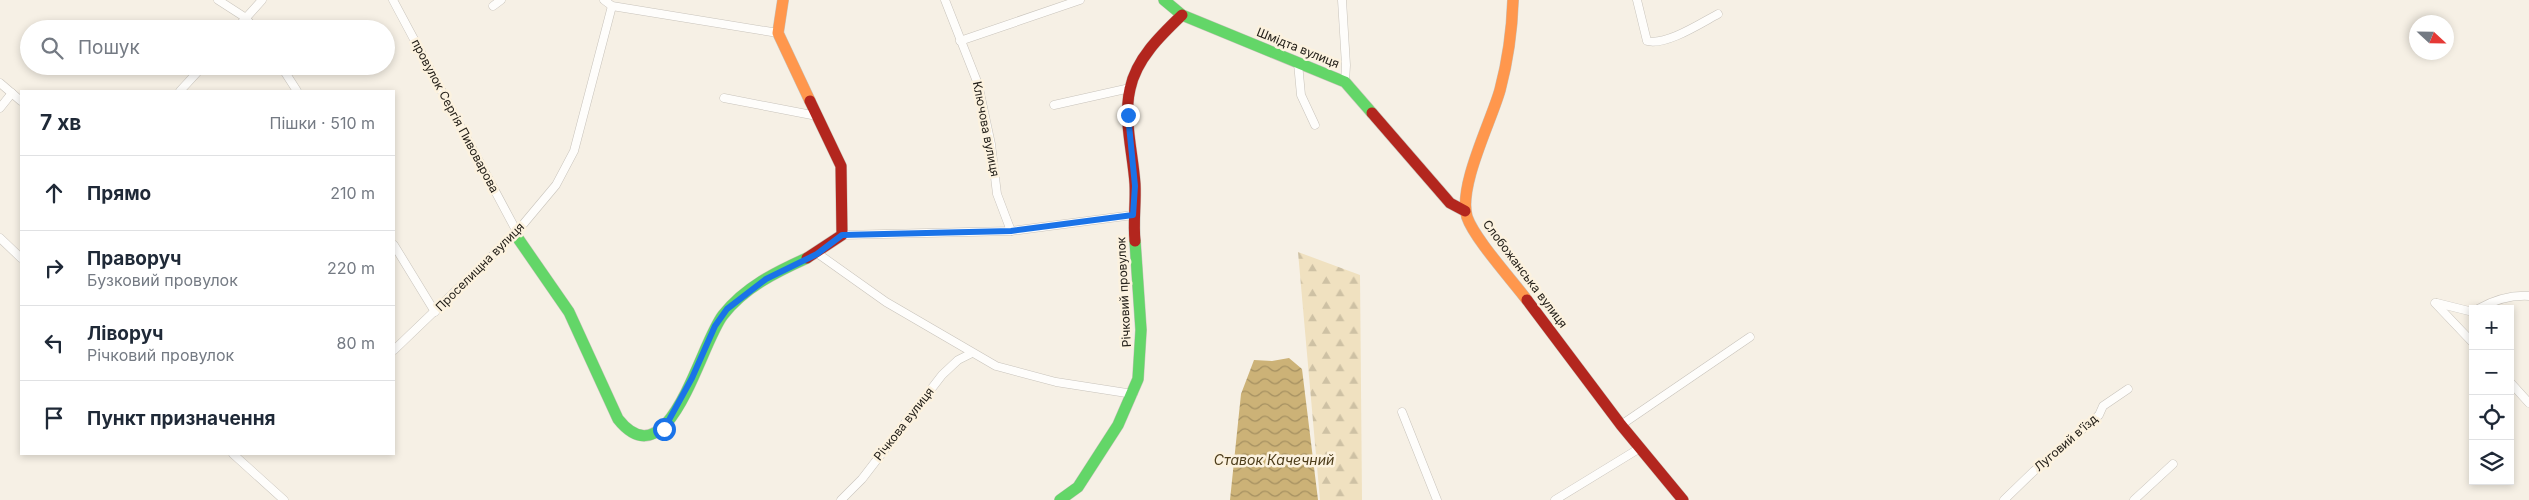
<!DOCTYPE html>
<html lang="uk">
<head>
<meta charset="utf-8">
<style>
	body { margin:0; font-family:Inter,sans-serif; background:#f2f2f3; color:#1f2937 }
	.controls { position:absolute; right:15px; bottom:15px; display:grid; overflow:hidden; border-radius:0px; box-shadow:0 2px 8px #0003 }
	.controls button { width:45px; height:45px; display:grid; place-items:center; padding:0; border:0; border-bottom:1px solid #e0e1e3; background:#fff; color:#1f2937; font:25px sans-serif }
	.compass { position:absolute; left:2409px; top:15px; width:45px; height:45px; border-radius:50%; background:#fff; box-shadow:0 2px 8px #0003; rotate:112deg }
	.stop { position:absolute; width:15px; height:15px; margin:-11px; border:4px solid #1a73e8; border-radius:50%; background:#fff }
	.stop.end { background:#1a73e8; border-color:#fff; box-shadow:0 1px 5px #0008 }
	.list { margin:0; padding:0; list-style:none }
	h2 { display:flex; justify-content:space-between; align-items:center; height:65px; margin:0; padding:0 20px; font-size:21px }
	h2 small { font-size:16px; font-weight:400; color:#747a83 }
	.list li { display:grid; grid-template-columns:32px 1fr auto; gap:15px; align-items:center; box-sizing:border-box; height:75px; padding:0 20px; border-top:1px solid #e0e1e3 }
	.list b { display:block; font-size:19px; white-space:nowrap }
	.list p { margin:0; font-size:16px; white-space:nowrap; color:#747a83 }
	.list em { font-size:16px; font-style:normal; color:#747a83 }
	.icon { flex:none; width:28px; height:28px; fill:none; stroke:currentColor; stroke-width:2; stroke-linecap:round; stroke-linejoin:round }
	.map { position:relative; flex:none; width:2529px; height:500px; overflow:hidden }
	.search { position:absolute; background:#fff; box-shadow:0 2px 8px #0003; left:20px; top:20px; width:375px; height:55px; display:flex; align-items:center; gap:12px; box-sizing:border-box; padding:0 18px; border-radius:28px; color:#747a83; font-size:19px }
	.panel { position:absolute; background:#fff; box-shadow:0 2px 8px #0003; left:20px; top:90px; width:375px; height:365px; border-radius:0px }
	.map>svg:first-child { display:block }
	.forest { fill:url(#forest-firs) }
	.water { fill:url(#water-waves) }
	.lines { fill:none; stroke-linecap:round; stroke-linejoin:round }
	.street-casing { stroke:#c8c3bb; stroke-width:9 }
	.fast-casing { stroke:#c8c3bb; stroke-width:12 }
	.slow-casing { stroke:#c8c3bb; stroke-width:12 }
	.jam-casing { stroke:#c8c3bb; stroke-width:12 }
	.street { stroke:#fefdfb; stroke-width:8 }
	.fast { stroke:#63d668; stroke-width:11 }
	.slow { stroke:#ff974d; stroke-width:11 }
	.jam { stroke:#b3261e; stroke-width:11 }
	.route { stroke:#1a73e8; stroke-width:6 }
	.labels { text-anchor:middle; stroke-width:5; stroke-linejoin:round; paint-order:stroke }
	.street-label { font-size:12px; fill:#25211a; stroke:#fcf2df }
	.water-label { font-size:14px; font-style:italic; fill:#4d3d1b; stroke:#fcf2df }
</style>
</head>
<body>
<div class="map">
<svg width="2529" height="500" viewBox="0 0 2529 500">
	<defs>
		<pattern id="forest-firs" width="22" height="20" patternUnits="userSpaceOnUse" patternTransform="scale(1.25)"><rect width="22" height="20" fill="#f0e1c0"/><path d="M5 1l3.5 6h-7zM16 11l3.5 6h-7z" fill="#cec1a4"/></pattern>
		<pattern id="water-waves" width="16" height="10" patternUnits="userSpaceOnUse" patternTransform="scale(1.25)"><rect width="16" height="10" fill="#ccb277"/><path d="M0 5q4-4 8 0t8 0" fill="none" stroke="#a59061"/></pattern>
	</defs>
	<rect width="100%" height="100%" fill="#f6f0e5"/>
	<path class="forest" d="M 1298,252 L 1360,275 L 1362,500 L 1320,500 Z"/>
	<path class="water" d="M 1289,358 L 1302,369 L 1318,500 L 1230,500 L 1241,394 L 1254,360 L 1272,361 Z"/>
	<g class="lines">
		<defs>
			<g id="street">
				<path d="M 218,0 L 246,18 L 254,29"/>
				<path d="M 393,0 L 517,232"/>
				<path d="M 604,0 L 612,6 L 778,33"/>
				<path d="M 945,0 L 978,84 L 991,144 L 997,194 L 1011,231"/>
				<path d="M 1342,0 L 1346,65 L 1345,82"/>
				<path d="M 1637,0 L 1647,41 C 1666,46 1701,23 1718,14"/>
				<path d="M 493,6 L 501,0"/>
				<path d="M 236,29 L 262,0"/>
				<path d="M 960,41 L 1080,0"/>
				<path d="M 1298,63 L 1301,95 L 1315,125"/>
				<path d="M 281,66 L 297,91"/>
				<path d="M 0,83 L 21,101"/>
				<path d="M 180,91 L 203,66"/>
				<path d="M 724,98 L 817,116"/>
				<path d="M 1054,105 L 1130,88"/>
				<path d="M 0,108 L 12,93"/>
				<path d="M 842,235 L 1011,231 L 1133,215"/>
				<path d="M 0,238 L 21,258"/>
				<path d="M 394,245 L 435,312"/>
				<path d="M 817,253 L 886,302 L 996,366 L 1056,382 L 1133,394"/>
				<path d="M 2435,303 L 2473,343"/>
				<path d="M 2437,303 L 2473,312"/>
				<path d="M 2478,309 C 2494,300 2511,295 2529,296"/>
				<path d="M 394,350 L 515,234 L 556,185 L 574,151 L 612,6"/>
				<path d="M 2510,382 L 2529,403"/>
				<path d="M 1402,412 L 1437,500"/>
				<path d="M 1621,425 L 1750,337"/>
				<path d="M 233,454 L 284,500"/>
				<path d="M 841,500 L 862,479 L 942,375 L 958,360 L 972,353"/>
				<path d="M 1555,500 L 1640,448"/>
				<path d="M 2004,500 L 2034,471 L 2099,415 L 2103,406 L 2128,389"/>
				<path d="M 2134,500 L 2173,464"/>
			</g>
			<g id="fast">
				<path d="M 1164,0 L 1182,15 L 1345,82 L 1372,113"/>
				<path d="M 515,234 L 569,312 L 618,419 C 669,483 700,344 723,315 C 745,287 776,272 807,258"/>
				<path d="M 1060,500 L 1078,487 L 1118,425 L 1138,379 L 1141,330 L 1135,241"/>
			</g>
			<g id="slow">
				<path d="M 783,0 L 778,33 L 810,101"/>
				<path d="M 1513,0 C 1512,31 1508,60 1500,90 C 1491,122 1458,186 1467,217 C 1474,238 1512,280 1527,300"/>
			</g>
			<g id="jam">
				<path d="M 1372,113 L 1450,203 L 1465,211"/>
				<path d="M 1135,241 C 1133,222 1136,203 1135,184 C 1133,153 1123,119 1130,89 C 1136,59 1161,35 1182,15"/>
				<path d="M 807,258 L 842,235 L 841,166 L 810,101"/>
				<path d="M 1527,300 L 1621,425 L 1683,500"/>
			</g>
		</defs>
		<use href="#street" class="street-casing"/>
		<use href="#fast" class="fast-casing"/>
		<use href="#slow" class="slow-casing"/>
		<use href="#jam" class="jam-casing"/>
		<use href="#street" class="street"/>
		<use href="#fast" class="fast"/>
		<use href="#slow" class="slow"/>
		<use href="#jam" class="jam"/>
	</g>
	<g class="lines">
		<path class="route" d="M 664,429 L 692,378 L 715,326 L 727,309 L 766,279 L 817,254 L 842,235 L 1011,231 L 1133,215 L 1135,186 L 1128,115"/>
	</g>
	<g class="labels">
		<g class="street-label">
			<text transform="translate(1298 48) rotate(22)" y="4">Шмідта вулиця</text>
			<text transform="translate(455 116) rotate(62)" y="4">провулок Сергія Пивоварова</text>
			<text transform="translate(986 129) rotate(79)" y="4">Ключова вулиця</text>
			<text transform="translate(480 267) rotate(-45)" y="4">Проселищна вулиця</text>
			<text transform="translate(1525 274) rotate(53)" y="4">Слобожанська вулиця</text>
			<text transform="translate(1124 292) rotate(-93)" y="4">Річковий провулок</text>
			<text transform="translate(904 424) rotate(-52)" y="4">Річкова вулиця</text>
			<text transform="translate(2066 443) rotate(-41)" y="4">Луговий в'їзд</text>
		</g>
		<g class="water-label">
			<text x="1274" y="465">Ставок Качечний</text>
		</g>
	</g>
</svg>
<div class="controls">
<button>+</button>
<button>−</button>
<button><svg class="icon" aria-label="locate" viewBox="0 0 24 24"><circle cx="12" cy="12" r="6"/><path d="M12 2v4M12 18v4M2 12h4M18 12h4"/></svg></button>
<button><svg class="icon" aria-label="layers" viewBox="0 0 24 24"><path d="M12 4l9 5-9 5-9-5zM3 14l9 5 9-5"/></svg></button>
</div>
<svg class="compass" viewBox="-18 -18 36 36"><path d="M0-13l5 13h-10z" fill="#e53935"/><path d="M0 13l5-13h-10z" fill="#747a83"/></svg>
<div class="stop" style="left:664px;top:429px"></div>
<div class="stop end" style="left:1128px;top:115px"></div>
<div class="search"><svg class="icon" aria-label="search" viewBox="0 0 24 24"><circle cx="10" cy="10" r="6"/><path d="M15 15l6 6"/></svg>Пошук</div>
<section class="panel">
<h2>7 хв<small>Пішки · 510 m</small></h2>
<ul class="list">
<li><svg class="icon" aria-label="ahead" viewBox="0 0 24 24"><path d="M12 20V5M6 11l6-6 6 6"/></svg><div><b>Прямо</b></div><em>210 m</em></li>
<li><svg class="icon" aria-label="right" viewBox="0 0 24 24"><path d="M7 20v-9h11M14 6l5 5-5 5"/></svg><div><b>Праворуч</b><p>Бузковий провулок</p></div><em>220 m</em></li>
<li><svg class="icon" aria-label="left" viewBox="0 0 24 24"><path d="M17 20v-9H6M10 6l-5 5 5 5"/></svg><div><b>Ліворуч</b><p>Річковий провулок</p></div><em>80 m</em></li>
<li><svg class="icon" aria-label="arrive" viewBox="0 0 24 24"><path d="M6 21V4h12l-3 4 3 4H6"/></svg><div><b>Пункт призначення</b></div></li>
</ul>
</section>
</div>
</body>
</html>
